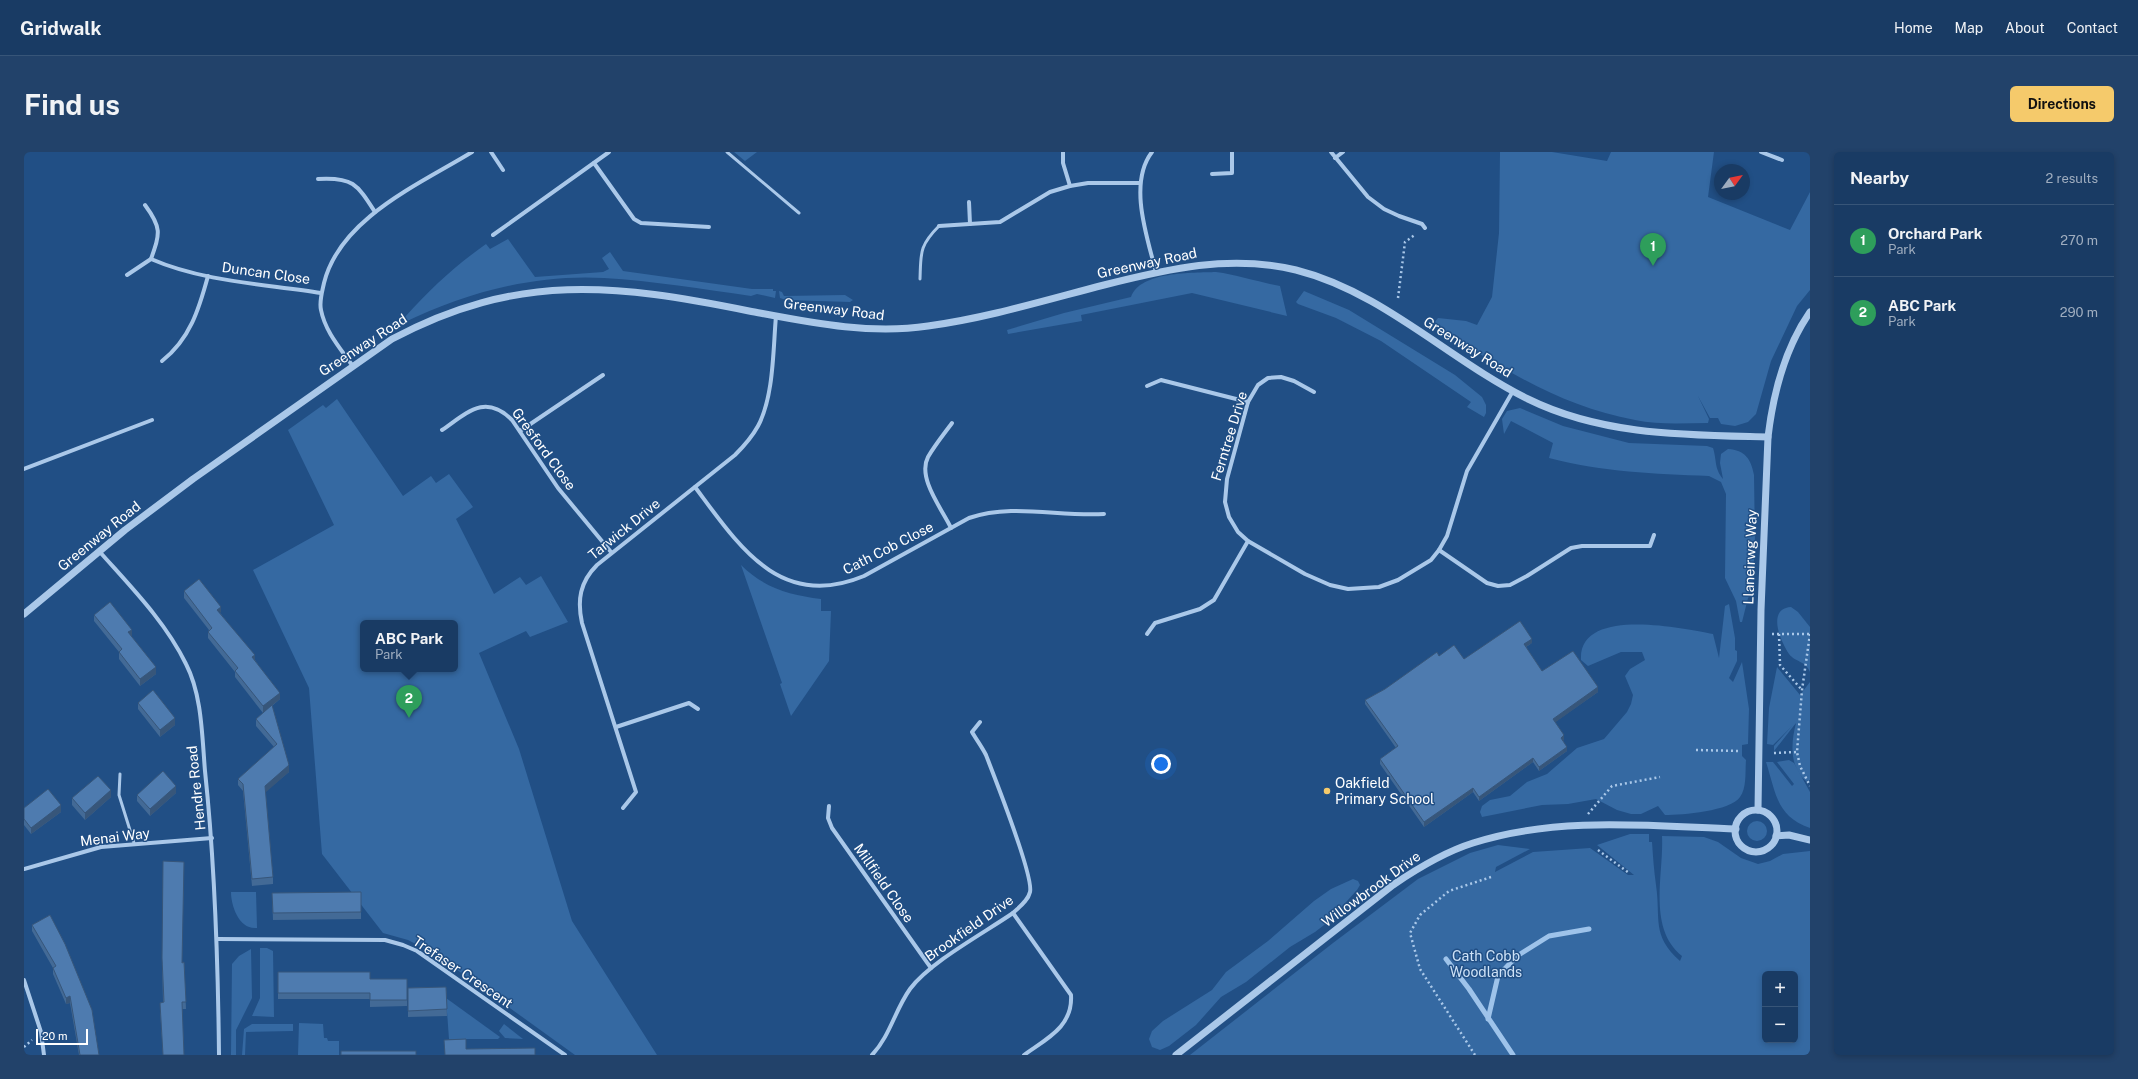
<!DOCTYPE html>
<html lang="en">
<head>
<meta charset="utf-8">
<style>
	body { margin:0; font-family:"Public Sans",sans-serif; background:#22426a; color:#f1f3f6 }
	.controls { position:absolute; right:12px; bottom:12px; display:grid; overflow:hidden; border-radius:6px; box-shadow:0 2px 6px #0003 }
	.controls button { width:36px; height:36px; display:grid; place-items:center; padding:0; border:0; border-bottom:1px solid #375578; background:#193b64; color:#f1f3f6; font:20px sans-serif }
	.compass { position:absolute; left:1690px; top:12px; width:36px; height:36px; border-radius:50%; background:#193b64; box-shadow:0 2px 6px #0003; rotate:57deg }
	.scale { position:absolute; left:12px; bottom:10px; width:52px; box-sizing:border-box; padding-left:4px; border:2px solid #fff; border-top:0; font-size:11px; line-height:14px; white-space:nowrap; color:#fff; -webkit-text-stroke:3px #214f85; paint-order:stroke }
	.you { position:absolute; left:1137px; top:612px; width:14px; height:14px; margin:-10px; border:3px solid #fff; border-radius:50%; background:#1a73e8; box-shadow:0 0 0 6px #1a73e833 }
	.badge { display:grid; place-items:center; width:26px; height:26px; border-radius:50%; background:#f5ca6b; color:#fff; font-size:13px; font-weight:700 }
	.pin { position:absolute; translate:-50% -33px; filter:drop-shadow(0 1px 2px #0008) }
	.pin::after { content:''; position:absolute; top:21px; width:14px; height:12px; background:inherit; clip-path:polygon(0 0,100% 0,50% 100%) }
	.popup { position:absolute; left:336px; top:468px; width:98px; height:52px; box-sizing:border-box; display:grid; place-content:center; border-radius:6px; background:#193b64; filter:drop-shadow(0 1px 3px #0005); font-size:13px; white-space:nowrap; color:#9fadbf }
	.popup b { font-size:15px; color:#f1f3f6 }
	.popup::after { content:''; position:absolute; left:50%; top:100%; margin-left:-8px; border:8px solid transparent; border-top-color:#193b64 }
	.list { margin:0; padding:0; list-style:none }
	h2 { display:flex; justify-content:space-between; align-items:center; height:52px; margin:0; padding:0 16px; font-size:17px }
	h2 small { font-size:13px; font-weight:400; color:#9fadbf }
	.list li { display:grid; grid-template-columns:26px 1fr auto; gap:12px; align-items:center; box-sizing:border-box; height:72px; padding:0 16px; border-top:1px solid #375578 }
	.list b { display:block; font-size:15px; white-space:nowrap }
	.list p { margin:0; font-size:13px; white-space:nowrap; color:#9fadbf }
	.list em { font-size:13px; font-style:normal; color:#9fadbf }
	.map { position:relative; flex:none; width:1786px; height:903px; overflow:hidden; border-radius:6px }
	header { display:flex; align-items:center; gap:24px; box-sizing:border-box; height:56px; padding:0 20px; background:#193b64; border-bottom:1px solid #375578 }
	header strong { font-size:19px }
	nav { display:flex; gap:22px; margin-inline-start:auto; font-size:14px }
	.intro { display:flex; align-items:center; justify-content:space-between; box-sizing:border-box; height:96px; padding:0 24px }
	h1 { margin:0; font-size:28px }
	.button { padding:10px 18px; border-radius:6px; background:#f5ca6b; color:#111; font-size:14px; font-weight:700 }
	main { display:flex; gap:24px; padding:0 24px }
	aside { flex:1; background:#193b64; border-radius:6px; box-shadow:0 2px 6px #0003 }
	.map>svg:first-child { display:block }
	.green { fill:#3569a2; fill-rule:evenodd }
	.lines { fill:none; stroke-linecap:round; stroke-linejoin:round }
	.stream { stroke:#9ec3ea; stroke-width:5 }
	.path { stroke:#aac8e9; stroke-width:2.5; stroke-dasharray:2 3; stroke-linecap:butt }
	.service { stroke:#aac8e9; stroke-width:3 }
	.minor { stroke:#aac8e9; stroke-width:4 }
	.tertiary { stroke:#aac8e9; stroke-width:7 }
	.wall { fill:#436a96 }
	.shaded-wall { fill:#37567a }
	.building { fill:#4e7baf; stroke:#37567a }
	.poi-dot { fill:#f5ca6b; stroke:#214f85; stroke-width:1.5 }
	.labels { text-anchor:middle; stroke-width:3; stroke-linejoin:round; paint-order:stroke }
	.street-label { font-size:14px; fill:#fff; stroke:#214f85 }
	.poi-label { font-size:14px; fill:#fff; stroke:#214f85; text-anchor:start }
	.park-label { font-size:14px; fill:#cee2f7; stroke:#214f85 }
</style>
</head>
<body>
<header>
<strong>Gridwalk</strong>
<nav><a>Home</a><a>Map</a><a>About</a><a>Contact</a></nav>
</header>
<div class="intro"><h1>Find us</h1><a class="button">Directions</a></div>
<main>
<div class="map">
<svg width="1786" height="903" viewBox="0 0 1786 903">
	<rect width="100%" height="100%" fill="#214f85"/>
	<g class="green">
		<path d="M 710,0 L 733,0 L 721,9 Z"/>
		<path d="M 1476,0 L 1528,0 L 1583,9 L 1587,0 L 1690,0 L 1684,45 L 1766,78 L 1786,40 L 1786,138 L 1773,154 L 1747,209 L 1732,262 L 1724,270 L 1711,274 L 1697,272 L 1694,266 L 1686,266 L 1674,244 L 1685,267 L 1684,271 C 1660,271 1635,273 1611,268 C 1534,254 1474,214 1409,172 L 1414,166 L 1442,169 L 1453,173 L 1468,145 L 1475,81 Z"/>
		<path d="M 484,87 L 511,125 L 579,120 L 585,117 L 578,106 L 586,100 L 599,119 L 728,137 L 749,137 L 749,139 L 752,139 L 751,146 L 733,142 L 727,144 C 679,137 629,129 580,126 C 510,122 441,141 379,171 L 381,165 C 407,136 431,114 462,92 L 466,97 Z"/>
		<path d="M 1192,120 C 1214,123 1234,130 1256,134 L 1263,164 L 1168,141 L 1057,163 L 1058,169 L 984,182 L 983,178 L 1040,161 L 1107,145 C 1116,119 1169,121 1192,120 Z"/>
		<path d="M 755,139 L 758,140 L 760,144 L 821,143 L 829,148 L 826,150 L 762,148 L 756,146 Z"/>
		<path d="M 1280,139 L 1325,158 L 1431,223 L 1458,245 L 1462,253 L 1462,261 L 1460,265 L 1443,255 L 1447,250 L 1357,189 L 1312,166 L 1274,152 L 1272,150 Z"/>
		<path d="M 313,247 L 379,344 L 407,324 L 412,331 L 425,322 L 449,355 L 432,367 L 470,442 L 496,425 L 502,433 L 517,424 L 544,470 L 506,485 L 502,479 L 455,501 L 495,597 L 548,769 L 633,903 L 551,903 L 411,802 L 384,788 L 359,781 L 298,702 L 285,536 L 229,418 L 310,373 L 264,278 L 299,253 L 302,256 ZM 339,471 L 431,471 L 431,517 L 339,517 Z"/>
		<path d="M 1496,256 L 1539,274 L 1605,291 L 1683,294 L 1689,296 C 1693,309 1690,316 1699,327 L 1696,311 L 1697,302 L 1704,297 C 1721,298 1727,307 1730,323 L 1731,392 L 1728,441 L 1724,446 L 1718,470 L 1716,470 L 1712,449 L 1701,426 L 1702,342 L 1697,330 L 1685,324 C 1630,322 1579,320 1525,306 L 1529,291 L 1487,269 L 1480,282 L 1478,267 L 1483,259 Z"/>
		<path d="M 717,413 C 740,436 766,443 797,447 L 797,459 L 807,459 L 805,509 L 767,564 L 756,532 L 758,531 Z"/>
		<path d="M 1705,452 L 1711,486 L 1711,498 L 1713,499 L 1713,509 L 1705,526 L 1709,530 L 1718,510 L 1725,557 L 1724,592 L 1718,593 L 1718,604 L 1722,608 C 1721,619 1723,636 1716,645 C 1707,659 1658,663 1641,663 L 1634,654 L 1617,662 L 1607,662 L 1593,658 L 1572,647 L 1544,652 L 1518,653 L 1458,665 L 1456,660 L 1458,654 L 1466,648 L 1486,644 L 1503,630 L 1523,622 L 1553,596 L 1580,587 L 1603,560 L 1607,552 L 1609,543 L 1601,524 L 1606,517 L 1621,508 L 1618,500 L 1597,500 L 1564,514 L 1557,508 C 1554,454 1658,476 1689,482 L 1695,506 L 1701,454 Z"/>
		<path d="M 1767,455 L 1774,460 L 1786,475 L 1786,520 C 1782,509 1771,510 1765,502 C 1757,490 1742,457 1767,455 Z"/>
		<path d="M 1753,515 L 1776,543 L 1786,530 L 1786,628 L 1782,629 C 1765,615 1767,590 1772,571 L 1750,599 L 1750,594 L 1768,574 L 1749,593 L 1743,592 L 1745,556 Z"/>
		<path d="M 1765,608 L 1770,611 L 1786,640 L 1786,676 C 1752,664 1752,641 1742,610 L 1749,610 L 1768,634 L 1770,632 L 1753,610 Z"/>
		<circle cx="1733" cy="679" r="10"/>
		<path d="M 1606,682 L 1625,682 L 1625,690 L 1628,690 C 1629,705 1630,719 1632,733 C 1637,767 1627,783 1656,809 L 1658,804 C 1623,776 1640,723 1638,684 L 1680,685 L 1694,690 L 1717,706 L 1734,712 L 1746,709 L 1759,702 L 1786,699 L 1786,903 L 1166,903 L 1309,791 L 1394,727 L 1446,701 L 1474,693 L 1506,697 L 1472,715 L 1471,720 L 1509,700 L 1566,696 L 1604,723 L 1610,723 L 1573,693 ZM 1741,822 L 1771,822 L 1771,888 L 1741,888 Z"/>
		<path d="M 1329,727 L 1334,729 L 1336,733 L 1333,738 L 1304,770 L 1291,780 L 1266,795 L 1222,830 L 1197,845 L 1172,873 L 1145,894 L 1136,898 L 1128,895 L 1125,887 L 1128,879 L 1139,869 L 1188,838 L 1202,820 L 1244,789 L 1290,749 L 1307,737 Z"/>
		<path d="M 207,740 L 232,740 L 233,776 C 215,778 207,754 207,740 Z"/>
		<path d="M 236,796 L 243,796 L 249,799 L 250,865 L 228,864 L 236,846 Z"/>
		<path d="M 227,797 L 228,846 L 212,878 L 212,903 L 207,903 L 208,812 L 215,804 Z"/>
		<path d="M 422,846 L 476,885 L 474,887 L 425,887 Z"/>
		<path d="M 275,871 L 299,872 L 300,886 L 303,886 L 304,889 L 315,889 L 315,903 L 274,903 Z"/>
		<path d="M 228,872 L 269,872 L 269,879 L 222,880 L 221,903 L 218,903 L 220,877 Z"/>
		<path d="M 480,872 L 499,887 L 481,886 L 475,879 Z"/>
	</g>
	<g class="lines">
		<g class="stream">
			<path d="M 1422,807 L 1445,837 L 1489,903"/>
			<path d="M 1464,867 L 1474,824 L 1493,804 L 1525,784 L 1565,777"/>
		</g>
		<g class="path">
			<path d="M 1374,146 L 1381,90 L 1392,82"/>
			<path d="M 1748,482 L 1785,482"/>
			<path d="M 1755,482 L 1756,513 L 1778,538"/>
			<path d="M 1786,482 L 1778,538 L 1773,600 L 1776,614 L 1786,634"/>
			<path d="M 1672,598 L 1716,599"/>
			<path d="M 1750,601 L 1773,600"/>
			<path d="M 1564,662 L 1588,634 L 1636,625"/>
			<path d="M 1574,698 L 1605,721"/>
			<path d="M 0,895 L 8,888"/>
			<path d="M 1451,903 L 1396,817 L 1386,781 L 1396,763 L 1425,739 L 1467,725"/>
		</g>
		<g class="service">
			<path d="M 703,0 L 775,61"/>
			<path d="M 896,127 C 897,101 895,94 915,74"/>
			<path d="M 96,622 L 95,643 L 110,691"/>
		</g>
		<g class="minor">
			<path d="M 467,0 L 479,18"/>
			<path d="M 1039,0 L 1039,11 L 1046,34"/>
			<path d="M 1128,0 C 1104,31 1123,85 1132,120"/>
			<path d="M 1307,0 L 1344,45 L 1360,57 L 1375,64 L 1398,72 L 1401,76"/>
			<path d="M 1737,0 L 1758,8"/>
			<path d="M 1311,6 L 1319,0"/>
			<path d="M 570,11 L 610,67 L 617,71 L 685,75"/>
			<path d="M 1188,22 L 1208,21 L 1208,0"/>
			<path d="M 294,27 C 329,25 333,32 351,60"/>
			<path d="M 945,50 L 946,72"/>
			<path d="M 121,53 C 138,76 136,81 127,107"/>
			<path d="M 915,74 L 976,70 L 1026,40 L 1046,34 L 1064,31 L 1116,31"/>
			<path d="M 469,83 L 585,0"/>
			<path d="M 103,123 L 127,107 C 180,130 241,132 297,141"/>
			<path d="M 138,209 C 166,187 175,157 184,124"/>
			<path d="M 328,213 C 316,196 301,179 297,158 C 295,150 298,140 300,131 C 316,66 396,32 448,0"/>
			<path d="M 1123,234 L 1137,228 L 1224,250"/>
			<path d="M 1290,240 L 1270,229 L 1257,225 L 1244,226 L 1234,233 L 1224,250 L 1203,327 L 1201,350 L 1205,365 L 1214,380 L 1224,389 L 1281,422 L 1306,433 L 1324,437 L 1355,435 L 1374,428 L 1407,408 L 1415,398 L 1423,384 L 1443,319 L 1489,239"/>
			<path d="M 418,278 C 443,261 461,241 488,268 L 534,336 L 587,400"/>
			<path d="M 496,279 L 579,223"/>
			<path d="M 0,317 L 128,268"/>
			<path d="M 671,335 C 715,394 756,459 840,424 L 945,366 C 989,351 1035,365 1080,362"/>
			<path d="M 927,376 C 918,357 893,326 904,305 C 911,293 920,282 928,271"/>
			<path d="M 1415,398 L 1463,431 L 1474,434 L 1486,433 L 1503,424 L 1547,396 L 1558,394 L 1626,394 L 1630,383"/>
			<path d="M 75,399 C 106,434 141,469 162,512 C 178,543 178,584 181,619 C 191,713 194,808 195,903"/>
			<path d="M 1123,482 L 1131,471 L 1176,457 L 1190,448 L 1224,389"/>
			<path d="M 592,575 L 665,551 L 674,557"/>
			<path d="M 805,654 L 804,666 L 808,676 L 907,816"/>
			<path d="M 599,656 L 612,640 L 558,471 C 553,448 556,430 573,413 L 711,303 C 720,294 728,285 734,274 C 750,244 749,197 752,164"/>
			<path d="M 0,717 L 77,695 L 188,686"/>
			<path d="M 989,761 L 1047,843 C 1049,875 1022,887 1000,903"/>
			<path d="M 194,787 L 361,788 L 379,793 L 393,799 L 541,903"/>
			<path d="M 0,828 L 17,880 L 20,903"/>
			<path d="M 848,903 C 866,884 871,858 886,837 C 906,810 960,781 989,761 C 995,755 1004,749 1006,740 C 1010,724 970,624 962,603 C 958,595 952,587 948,580 L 956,570"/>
		</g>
		<g class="tertiary">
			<path d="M 0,462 L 101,378 L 169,327 L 368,187 C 494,120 591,132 725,159 C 784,170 844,183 904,174 C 963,166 1022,148 1080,133 C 1143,117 1206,102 1272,118 C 1359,140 1425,208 1504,247 C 1579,284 1663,283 1744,285"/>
			<path d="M 1734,658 L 1737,458 L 1744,285 C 1749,243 1761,196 1786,160"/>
			<circle cx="1732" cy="679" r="21"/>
			<path d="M 1752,684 L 1765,683 L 1786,688"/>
			<path d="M 1152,903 L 1369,733 C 1394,716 1420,700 1449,691 C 1533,664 1626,674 1712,677"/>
		</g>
	</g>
	<g class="wall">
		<path d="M 160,439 L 197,462 L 231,508 L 256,547 L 248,554 L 265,620 L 241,640 L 249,725 L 249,732 L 228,734 L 219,639 L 214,633 L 214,627 L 250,595 L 232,574 L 232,567 L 239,561 L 211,525 L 211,520 L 184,486 L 184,480 L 185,478 L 160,446 Z"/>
		<path d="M 70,463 L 108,485 L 132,522 L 116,534 L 95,507 L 95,500 L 70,469 Z"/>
		<path d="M 1508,491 L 1502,495 L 1518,519 L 1574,540 L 1531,570 L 1540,588 L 1539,588 L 1543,599 L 1515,619 L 1509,610 L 1455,649 L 1449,640 L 1400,675 L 1356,612 L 1356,607 L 1372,596 L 1341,552 L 1341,548 L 1361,537 L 1415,504 L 1440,507 Z"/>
		<path d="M 114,551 L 151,573 L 136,585 L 114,557 Z"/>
		<path d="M 152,641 L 126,664 L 113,649 L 113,643 Z"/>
		<path d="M 87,645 L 61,668 L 48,653 L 48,646 Z"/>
		<path d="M 0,656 L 37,660 L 7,682 L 0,673 Z"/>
		<path d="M 337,740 L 337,767 L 249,768 L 248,741 Z"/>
		<path d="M 26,763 L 75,903 L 55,903 L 46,851 L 42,852 L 29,822 L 29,816 L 8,779 L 8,773 Z"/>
		<path d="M 160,810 L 162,857 L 158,857 L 160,903 L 139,903 L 136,857 L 136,851 L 139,850 L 138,812 Z"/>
		<path d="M 254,820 L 346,827 L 383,827 L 383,854 L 346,855 L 346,847 L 254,847 Z"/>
		<path d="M 422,835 L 423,864 L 384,865 L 384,836 Z"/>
	</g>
	<g class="shaded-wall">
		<path d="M 197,455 L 197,461 L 193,458 Z"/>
		<path d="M 108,478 L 108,485 L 104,480 Z"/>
		<path d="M 1508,487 L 1508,491 L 1500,496 L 1500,492 Z"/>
		<path d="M 231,503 L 231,509 L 228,505 Z"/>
		<path d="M 132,515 L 132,522 L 116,534 L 116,527 Z"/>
		<path d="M 1574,535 L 1574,540 L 1529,572 L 1529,567 Z"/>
		<path d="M 256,541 L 256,547 L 239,561 L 239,554 Z"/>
		<path d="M 151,566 L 151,573 L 136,585 L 136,578 Z"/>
		<path d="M 1540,583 L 1540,588 L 1537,590 L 1537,586 Z"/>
		<path d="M 1543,595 L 1543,599 L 1515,619 L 1515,615 Z"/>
		<path d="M 1509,606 L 1509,610 L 1455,649 L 1455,645 Z"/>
		<path d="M 265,613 L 265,620 L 241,641 L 241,634 Z"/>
		<path d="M 152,634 L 152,641 L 126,664 L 126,657 Z"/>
		<path d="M 1449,636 L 1449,640 L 1400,675 L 1400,670 Z"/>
		<path d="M 87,638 L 87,645 L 61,668 L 61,661 Z"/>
		<path d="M 37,653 L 37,660 L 7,682 L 7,676 Z"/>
		<path d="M 46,844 L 46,851 L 42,852 L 42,846 Z"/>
	</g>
	<g class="building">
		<path d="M 175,427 L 197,455 L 193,458 L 231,503 L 228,505 L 256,541 L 239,554 L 211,519 L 214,516 L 184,480 L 188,476 L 160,439 Z"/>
		<path d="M 86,450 L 108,478 L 104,480 L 132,515 L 116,527 L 95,500 L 98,497 L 70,463 Z"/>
		<path d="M 1496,469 L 1508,487 L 1500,492 L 1518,519 L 1549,499 L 1574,535 L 1529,567 L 1540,583 L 1537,586 L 1543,595 L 1515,615 L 1509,606 L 1455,645 L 1449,636 L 1400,670 L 1356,607 L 1374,594 L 1341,548 L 1361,537 L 1413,500 L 1415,504 L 1430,493 L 1440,507 Z"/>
		<path d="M 129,538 L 151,566 L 136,578 L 114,551 Z"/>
		<path d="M 248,553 L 265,613 L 241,634 L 249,725 L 228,727 L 219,632 L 214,627 L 253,592 L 232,567 Z"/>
		<path d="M 139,619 L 152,634 L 126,657 L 113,643 Z"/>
		<path d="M 74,624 L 87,638 L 61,661 L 48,646 Z"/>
		<path d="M 24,637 L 37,653 L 7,676 L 0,667 L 0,656 Z"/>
		<path d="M 139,709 L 160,710 L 158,811 L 160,810 L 162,850 L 158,850 L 160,903 L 139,903 L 136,851 L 140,850 L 138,806 Z"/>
		<path d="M 337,740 L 337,760 L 249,761 L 248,741 Z"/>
		<path d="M 26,763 L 41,792 L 68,858 L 75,903 L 56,903 L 46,844 L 42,846 L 29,816 L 32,814 L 8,773 Z"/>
		<path d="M 254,820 L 346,820 L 346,827 L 383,827 L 383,848 L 346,848 L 346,841 L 254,841 Z"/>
		<path d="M 422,835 L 423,857 L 384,859 L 384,836 Z"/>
		<path d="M 442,887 L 442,897 L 511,896 L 511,903 L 421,903 L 420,888 Z"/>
		<rect x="317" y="899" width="75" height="4"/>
	</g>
	<circle class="poi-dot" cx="1303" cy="639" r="4"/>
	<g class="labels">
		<g class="street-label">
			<text transform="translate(1123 111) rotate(-12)" y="5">Greenway Road</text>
			<text transform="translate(242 121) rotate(8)" y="5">Duncan Close</text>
			<text transform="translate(810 157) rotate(7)" y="5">Greenway Road</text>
			<text transform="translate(339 193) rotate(-33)" y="5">Greenway Road</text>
			<text transform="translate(1444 195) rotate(32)" y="5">Greenway Road</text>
			<text transform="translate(1205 284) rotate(-73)" y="5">Ferntree Drive</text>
			<text transform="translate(520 297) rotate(54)" y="5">Gresford Close</text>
			<text transform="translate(600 377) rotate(-39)" y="5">Tarwick Drive</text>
			<text transform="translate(75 384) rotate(-39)" y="5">Greenway Road</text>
			<text transform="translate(864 396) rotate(-27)" y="5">Cath Cob Close</text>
			<text transform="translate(1726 405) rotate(-88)" y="5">Llaneirwg Way</text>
			<text transform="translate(172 636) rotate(-96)" y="5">Hendre Road</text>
			<text transform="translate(91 685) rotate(-7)" y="5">Menai Way</text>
			<text transform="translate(860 731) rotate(55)" y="5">Millfield Close</text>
			<text transform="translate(1347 737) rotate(-36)" y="5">Willowbrook Drive</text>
			<text transform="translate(945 776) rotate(-35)" y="5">Brookfield Drive</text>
			<text transform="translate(439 820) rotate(34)" y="5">Trefaser Crescent</text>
		</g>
		<g class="poi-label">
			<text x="1311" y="636">Oakfield<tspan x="1311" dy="16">Primary School</tspan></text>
		</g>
		<g class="park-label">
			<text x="1462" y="809">Cath Cobb<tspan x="1462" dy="16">Woodlands</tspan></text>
		</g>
	</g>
</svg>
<div class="controls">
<button>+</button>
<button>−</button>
</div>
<svg class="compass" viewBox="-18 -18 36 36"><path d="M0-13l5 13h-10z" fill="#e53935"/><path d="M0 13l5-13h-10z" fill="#9fadbf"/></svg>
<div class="scale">20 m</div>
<div class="you"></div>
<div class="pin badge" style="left:1629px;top:114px;background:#2e9e5b">1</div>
<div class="pin badge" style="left:385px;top:566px;background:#2e9e5b">2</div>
<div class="popup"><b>ABC Park</b>Park</div>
</div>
<aside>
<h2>Nearby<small>2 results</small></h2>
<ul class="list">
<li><span class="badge" style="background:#2e9e5b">1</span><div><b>Orchard Park</b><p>Park</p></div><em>270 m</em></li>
<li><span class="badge" style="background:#2e9e5b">2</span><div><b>ABC Park</b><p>Park</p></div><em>290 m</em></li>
</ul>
</aside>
</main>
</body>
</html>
